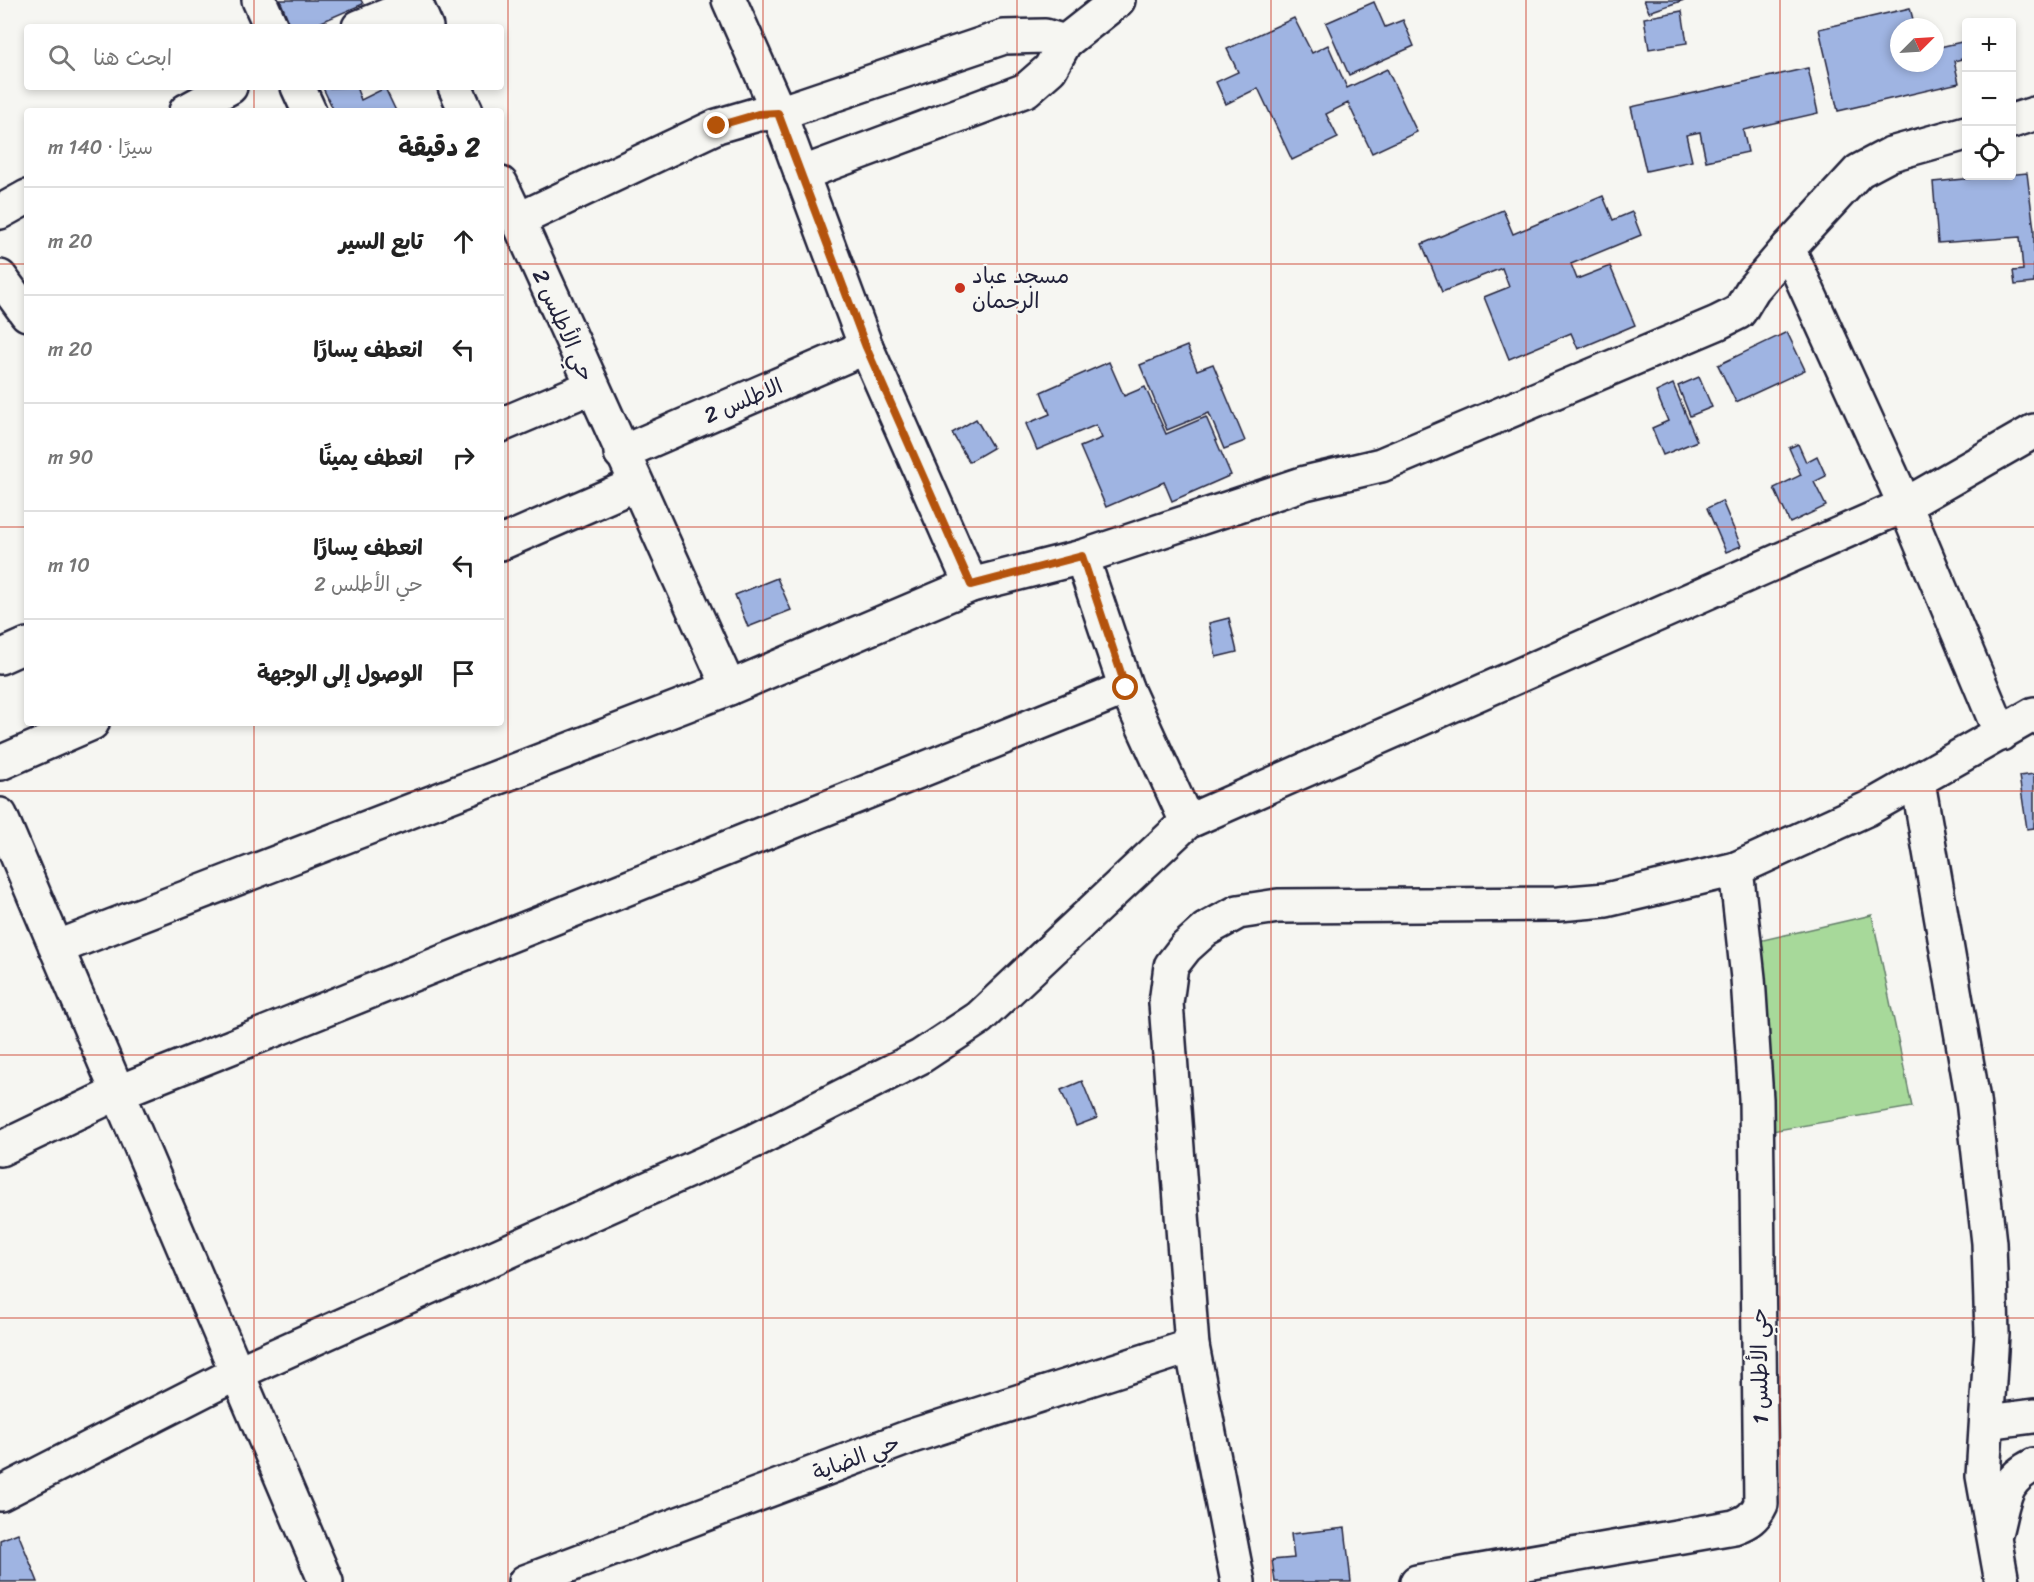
<!DOCTYPE html>
<html lang="ar">
<head>
<meta charset="utf-8">
<style>
	body { margin:0; font-family:Sriracha,"Playpen Sans Arabic",sans-serif; background:#f2f2f2; color:#222; direction:rtl }
	.controls { position:absolute; right:18px; top:18px; display:grid; overflow:hidden; border-radius:6px; box-shadow:0 3px 9px #0003 }
	.controls button { width:54px; height:54px; display:grid; place-items:center; padding:0; border:0; border-bottom:2px solid #e0e0e0; background:#fff; color:#222; font:30px sans-serif }
	.compass { position:absolute; left:1890px; top:18px; width:54px; height:54px; border-radius:50%; background:#fff; box-shadow:0 3px 9px #0003; rotate:66deg }
	.stop { position:absolute; width:18px; height:18px; margin:-14px; border:4px solid #b45309; border-radius:50%; background:#fff }
	.stop.end { background:#b45309; border-color:#fff; box-shadow:0 2px 6px #0008 }
	.list { margin:0; padding:0; list-style:none }
	h2 { display:flex; justify-content:space-between; align-items:center; height:78px; margin:0; padding:0 24px; font-size:26px }
	h2 small { font-size:20px; font-weight:400; color:#767676 }
	.list li { display:grid; grid-template-columns:39px 1fr auto; gap:18px; align-items:center; box-sizing:border-box; height:108px; padding:0 24px; border-top:2px solid #e0e0e0 }
	.list b { display:block; font-size:22px; white-space:nowrap }
	.list p { margin:0; font-size:20px; white-space:nowrap; color:#767676 }
	.list em { font-size:20px; font-style:normal; color:#767676 }
	.icon { flex:none; width:33px; height:33px; fill:none; stroke:currentColor; stroke-width:2; stroke-linecap:round; stroke-linejoin:round }
	.map { position:relative; flex:none; width:2034px; height:1582px; overflow:hidden; direction:ltr }
	.search { position:absolute; background:#fff; box-shadow:0 3px 9px #0003; left:24px; top:24px; width:480px; height:66px; display:flex; align-items:center; gap:15px; box-sizing:border-box; padding:0 21px; border-radius:6px; color:#767676; font-size:22px }
	.panel { position:absolute; background:#fff; box-shadow:0 3px 9px #0003; left:24px; top:108px; width:480px; height:618px; border-radius:6px; direction:rtl }
	.map>svg:first-child { display:block }
	.pitch { fill:#a7d99a; stroke:#647e6a; stroke-width:1.5 }
	.building { fill:#9fb4e2; stroke:#22223b; stroke-width:1.5 }
	.lines { fill:none; stroke-linecap:round; stroke-linejoin:round }
	.minor-casing { stroke:#22223b; stroke-width:38 }
	.minor { stroke:#f6f6f2; stroke-width:33 }
	.route { stroke:#b45309; stroke-width:8 }
	.grid { fill:none; stroke:#c8321e; stroke-width:1.5; stroke-opacity:0.55 }
	.poi-dot { fill:#c8321e; stroke:#f6f6f2; stroke-width:2 }
	.labels { text-anchor:middle; stroke-width:4.5; stroke-linejoin:round; paint-order:stroke }
	.poi-label { font-size:22px; fill:#22223b; stroke:#f6f6f2; text-anchor:start }
	.street-label { font-size:22px; fill:#22223b; stroke:#f6f6f2 }
</style>
</head>
<body>
<div class="map">
<svg width="2034" height="1582" viewBox="0 0 2034 1582">
	<rect width="100%" height="100%" fill="#f6f6f2"/>
	<filter id="ink" filterUnits="userSpaceOnUse"><feTurbulence type="fractalNoise" baseFrequency=".0167" numOctaves="2"/><feDisplacementMap in="SourceGraphic" scale="12" xChannelSelector="R" yChannelSelector="G"/><feConvolveMatrix kernelMatrix="1 2 1 2 8 2 1 2 1" color-interpolation-filters="sRGB"/></filter>
	<g filter="url(#ink)">
		<path class="pitch" d="M 1872,915 L 1912,1107 L 1772,1131 L 1750,943 Z"/>
		<g class="building">
			<path d="M 280,0 L 361,0 L 363,4 L 310,27 L 291,27 Z"/>
			<path d="M 1644,0 L 1684,0 L 1649,12 Z"/>
			<path d="M 1374,2 L 1385,27 L 1403,20 L 1414,46 L 1349,75 L 1326,23 Z"/>
			<path d="M 1910,8 L 1915,27 L 1899,27 L 1899,63 L 1935,63 L 1935,48 L 1966,41 L 1966,58 L 1954,61 L 1959,83 L 1838,111 L 1819,29 Z"/>
			<path d="M 1682,11 L 1687,43 L 1649,49 L 1644,18 Z"/>
			<path d="M 1294,18 L 1312,53 L 1328,45 L 1347,88 L 1387,69 L 1417,132 L 1372,153 L 1348,103 L 1326,114 L 1338,138 L 1292,160 L 1258,88 L 1226,104 L 1216,82 L 1238,72 L 1227,49 Z"/>
			<path d="M 1808,68 L 1818,113 L 1743,130 L 1748,152 L 1706,161 L 1700,132 L 1686,135 L 1692,161 L 1646,171 L 1631,107 Z"/>
			<path d="M 356,87 L 361,100 L 385,88 L 396,111 L 334,111 L 323,88 Z"/>
			<path d="M 2027,173 L 2034,230 L 2034,283 L 2015,285 L 2013,271 L 2023,270 L 2020,237 L 1938,243 L 1933,182 Z"/>
			<path d="M 1603,196 L 1613,220 L 1632,212 L 1641,235 L 1571,264 L 1577,279 L 1610,266 L 1635,325 L 1578,349 L 1571,333 L 1509,359 L 1484,297 L 1509,287 L 1502,268 L 1442,292 L 1422,244 L 1503,210 L 1513,234 Z"/>
			<path d="M 1787,332 L 1805,370 L 1736,402 L 1718,365 Z"/>
			<path d="M 1187,346 L 1197,370 L 1213,364 L 1245,441 L 1224,449 L 1209,413 L 1167,430 L 1140,365 Z"/>
			<path d="M 1109,362 L 1124,396 L 1145,387 L 1166,434 L 1206,417 L 1231,475 L 1172,501 L 1164,482 L 1106,507 L 1080,447 L 1102,438 L 1096,425 L 1037,450 L 1026,424 L 1050,414 L 1041,392 Z"/>
			<path d="M 1699,377 L 1712,407 L 1690,416 L 1678,386 Z"/>
			<path d="M 1673,384 L 1697,441 L 1663,455 L 1652,428 L 1668,421 L 1656,392 Z"/>
			<path d="M 976,419 L 993,448 L 969,462 L 952,433 Z"/>
			<path d="M 1798,444 L 1806,462 L 1817,456 L 1826,476 L 1814,482 L 1826,506 L 1790,523 L 1774,488 L 1801,475 L 1789,448 Z"/>
			<path d="M 1722,501 L 1741,546 L 1726,552 L 1707,508 Z"/>
			<path d="M 777,578 L 791,610 L 748,627 L 735,595 Z"/>
			<path d="M 1229,618 L 1237,652 L 1216,657 L 1209,623 Z"/>
			<path d="M 2034,774 L 2034,828 L 2027,829 L 2019,776 Z"/>
			<path d="M 1082,1081 L 1097,1118 L 1076,1126 L 1061,1090 Z"/>
			<path d="M 1345,1528 L 1351,1582 L 1275,1582 L 1272,1560 L 1294,1558 L 1291,1534 Z"/>
			<path d="M 18,1533 L 38,1582 L 0,1582 L 0,1540 Z"/>
		</g>
		<g class="lines">
			<defs>
				<g id="minor">
					<path d="M 259,0 L 271,27"/>
					<path d="M 729,0 L 779,113 L 866,347 L 971,585"/>
					<path d="M 359,27 L 416,4 L 426,27"/>
					<path d="M 298,87 L 309,111"/>
					<path d="M 455,87 L 466,111"/>
					<path d="M 186,111 L 230,87"/>
					<path d="M 2012,121 L 2034,114"/>
					<path d="M 801,174 L 1026,90 L 1050,69 L 1065,42 L 1118,0"/>
					<path d="M 501,184 L 518,220"/>
					<path d="M 0,212 L 27,197"/>
					<path d="M 1788,248 L 1905,505 L 2001,734"/>
					<path d="M 0,277 L 27,314"/>
					<path d="M 501,425 L 591,387"/>
					<path d="M 621,453 L 866,347"/>
					<path d="M 501,543 L 636,484"/>
					<path d="M 1082,557 L 1126,688 L 1187,822"/>
					<path d="M 0,657 L 27,645"/>
					<path d="M 729,688 L 518,220 L 717,126 L 758,114 L 779,113 L 1004,37 L 1045,36 L 1065,42"/>
					<path d="M 0,763 L 92,723"/>
					<path d="M 1918,782 L 1973,1100 L 1989,1243 L 1992,1334 L 1983,1476 L 2002,1582"/>
					<path d="M 0,815 L 326,1582"/>
					<path d="M 56,948 L 729,688 L 971,585 L 1082,557 L 1305,483 L 1381,465 L 1717,323 L 1739,312 L 1753,289 L 1788,248 L 1859,171 L 1891,154 L 1966,133"/>
					<path d="M 0,1149 L 119,1092 L 1126,688"/>
					<path d="M 1987,1422 L 2034,1416"/>
					<path d="M 0,1494 L 239,1372 L 754,1141 L 920,1057 L 979,1018 L 1187,822 L 1905,505 L 2034,431"/>
					<path d="M 1996,1530 C 2004,1499 2003,1480 2034,1465"/>
					<path d="M 525,1582 L 912,1436 L 1192,1346"/>
					<path d="M 1238,1582 L 1192,1346 L 1166,1003 L 1171,966 L 1185,948 L 1205,930 L 1238,912 L 1278,906 L 1558,904 L 1606,900 L 1736,869 L 1867,809 L 2034,714"/>
					<path d="M 1417,1582 L 1734,1527 C 1748,1522 1755,1517 1761,1504 L 1756,1099 L 1748,978 L 1736,869"/>
				</g>
			</defs>
			<use href="#minor" class="minor-casing"/>
			<use href="#minor" class="minor"/>
		</g>
	</g>
	<g class="lines" filter="url(#ink)">
		<path class="route" d="M 717,126 L 758,114 L 778,113 L 866,347 L 971,585 L 1082,556 L 1126,688"/>
	</g>
	<path class="grid" d="M 254,0 L 254,27M 508,0 L 508,1582M 763,0 L 763,1582M 1017,0 L 1017,1582M 1271,0 L 1271,1582M 1526,0 L 1526,1582M 1780,0 L 1780,1582M 254,87 L 254,111M 0,264 L 27,264M 501,264 L 2034,264M 0,527 L 27,527M 501,527 L 2034,527M 254,723 L 254,1582M 0,791 L 2034,791M 0,1055 L 2034,1055M 0,1318 L 2034,1318"/>
	<circle class="poi-dot" cx="960" cy="288" r="6"/>
	<g class="labels">
		<g class="poi-label">
			<text x="972" y="283">مسجد عباد<tspan x="972" dy="25">الرحمان</tspan></text>
		</g>
		<g class="street-label">
			<text transform="translate(564 325) rotate(66)" y="8">حي الأطلس 2</text>
			<text transform="translate(743 400) rotate(-23)" y="8">الاطلس 2</text>
			<text transform="translate(1759 1366) rotate(-91)" y="8">حي الأطلس 1</text>
			<text transform="translate(856 1457) rotate(-21)" y="8">حي الضاية</text>
		</g>
	</g>
</svg>
<div class="controls">
<button>+</button>
<button>−</button>
<button><svg class="icon" aria-label="locate" viewBox="0 0 24 24"><circle cx="12" cy="12" r="6"/><path d="M12 2v4M12 18v4M2 12h4M18 12h4"/></svg></button>
</div>
<svg class="compass" viewBox="-18 -18 36 36"><path d="M0-13l5 13h-10z" fill="#e53935"/><path d="M0 13l5-13h-10z" fill="#767676"/></svg>
<div class="stop" style="left:1126px;top:688px"></div>
<div class="stop end" style="left:717px;top:126px"></div>
<div class="search"><svg class="icon" aria-label="search" viewBox="0 0 24 24"><circle cx="10" cy="10" r="6"/><path d="M15 15l6 6"/></svg>ابحث هنا</div>
<section class="panel">
<h2>2 دقيقة<small>سيرًا · 140 m</small></h2>
<ul class="list">
<li><svg class="icon" aria-label="ahead" viewBox="0 0 24 24"><path d="M12 20V5M6 11l6-6 6 6"/></svg><div><b>تابع السير</b></div><em>20 m</em></li>
<li><svg class="icon" aria-label="left" viewBox="0 0 24 24"><path d="M17 20v-9H6M10 6l-5 5 5 5"/></svg><div><b>انعطف يسارًا</b></div><em>20 m</em></li>
<li><svg class="icon" aria-label="right" viewBox="0 0 24 24"><path d="M7 20v-9h11M14 6l5 5-5 5"/></svg><div><b>انعطف يمينًا</b></div><em>90 m</em></li>
<li><svg class="icon" aria-label="left" viewBox="0 0 24 24"><path d="M17 20v-9H6M10 6l-5 5 5 5"/></svg><div><b>انعطف يسارًا</b><p>حي الأطلس 2</p></div><em>10 m</em></li>
<li><svg class="icon" aria-label="arrive" viewBox="0 0 24 24"><path d="M6 21V4h12l-3 4 3 4H6"/></svg><div><b>الوصول إلى الوجهة</b></div></li>
</ul>
</section>
</div>
</body>
</html>
